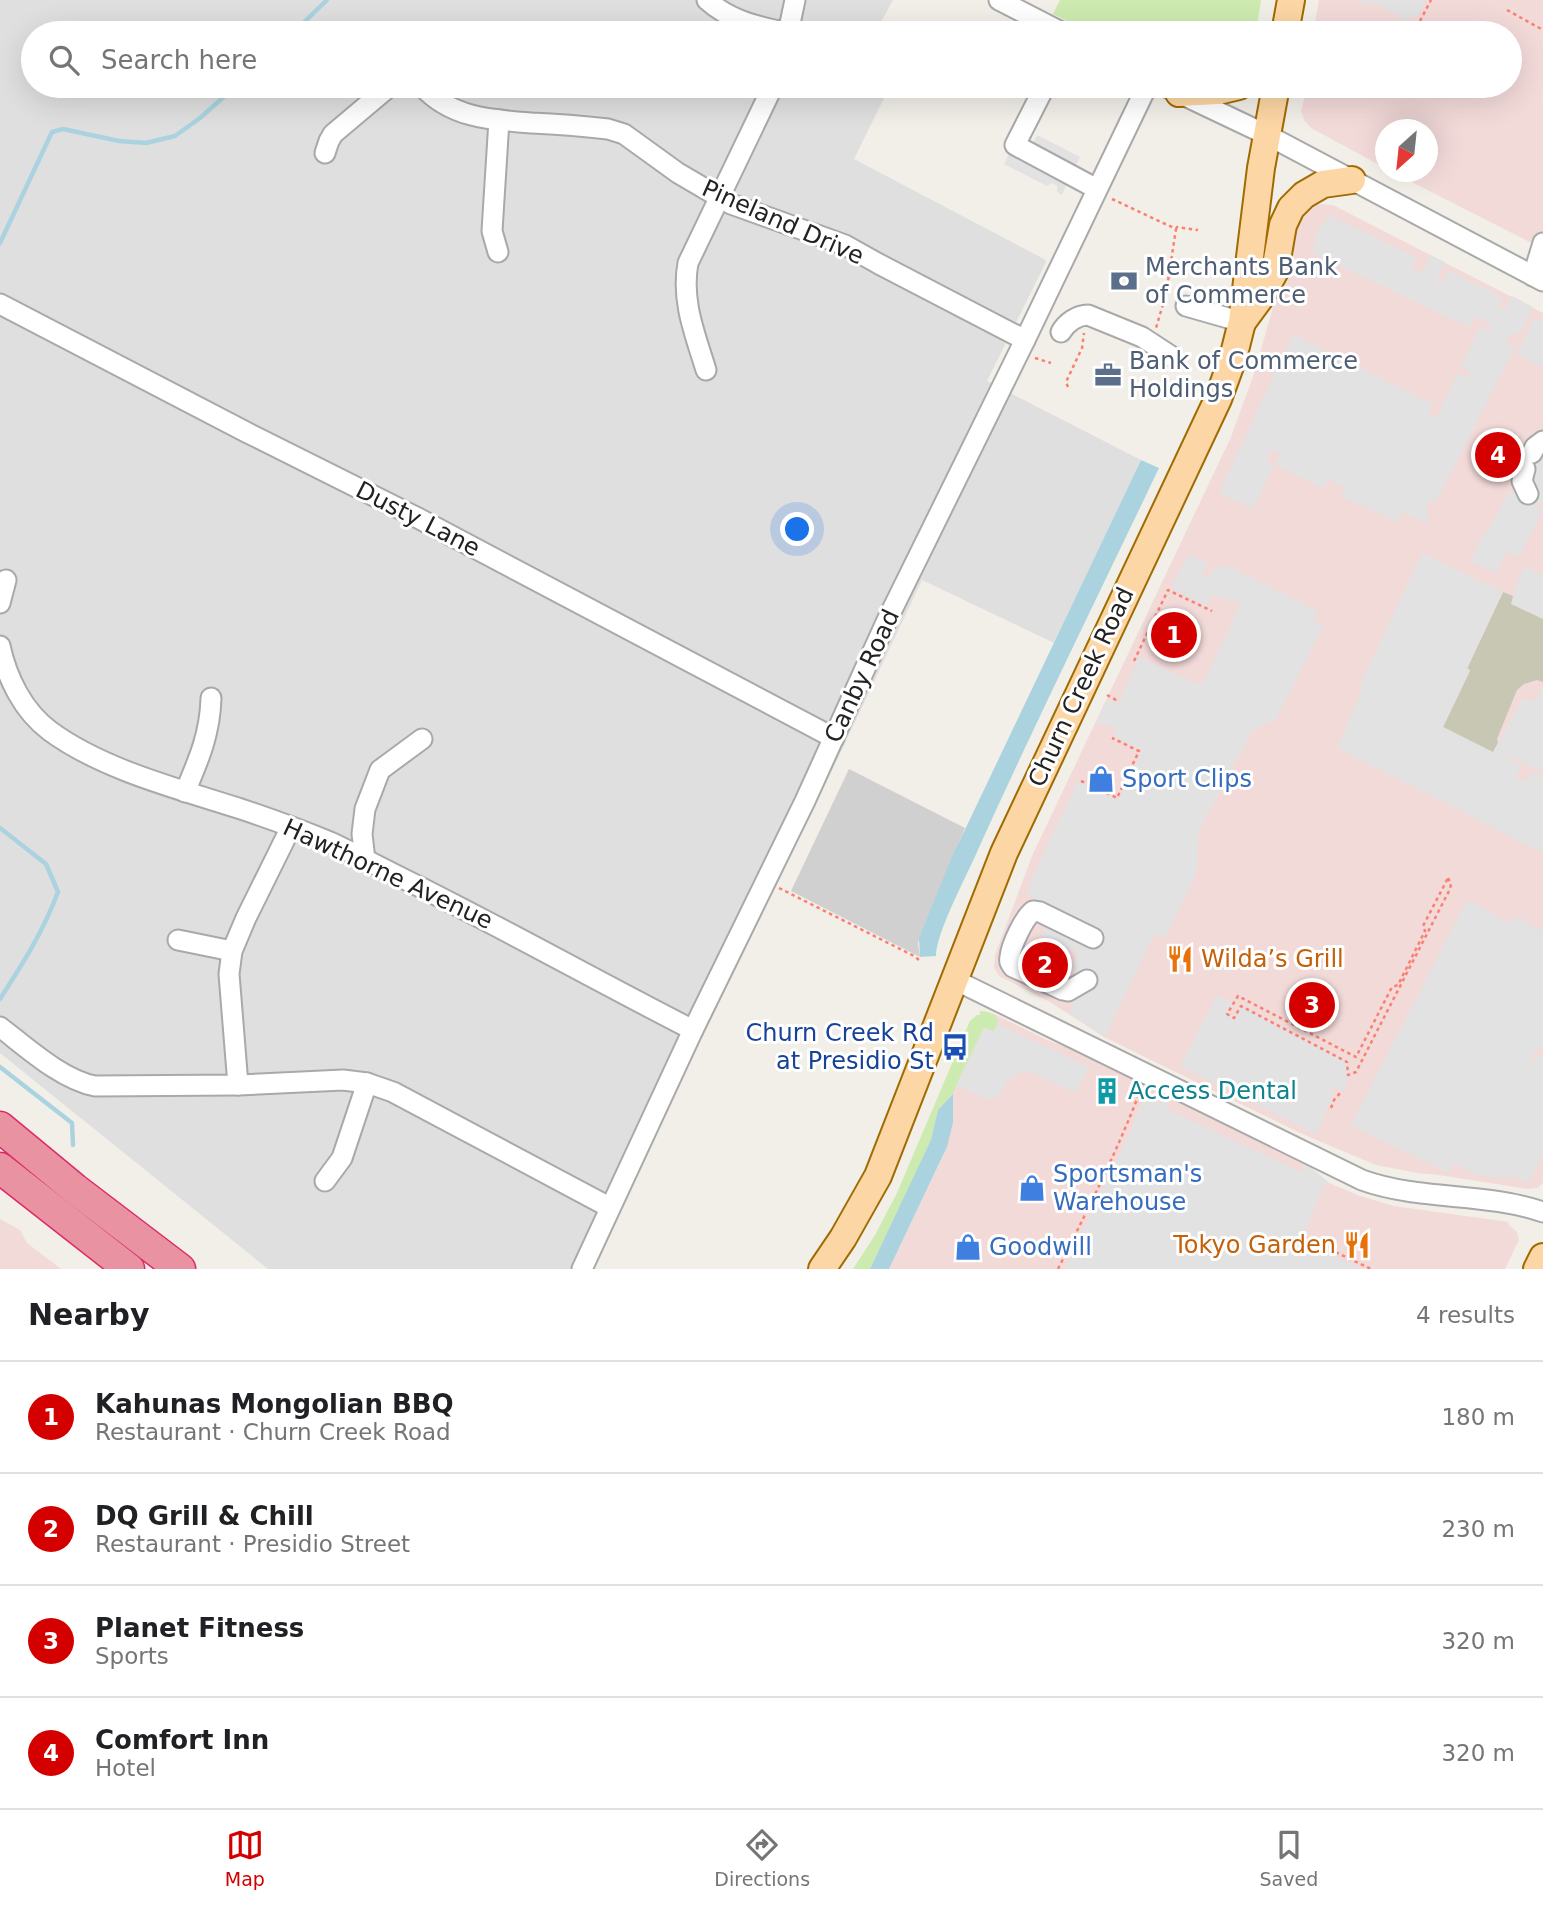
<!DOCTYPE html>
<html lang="en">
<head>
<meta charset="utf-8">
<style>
	body { margin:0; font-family:"DejaVu Sans",sans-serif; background:#f2f2f2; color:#202124 }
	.compass { position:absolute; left:1375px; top:119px; width:63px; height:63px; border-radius:50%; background:#fff; box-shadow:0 7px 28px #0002; rotate:207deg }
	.you { position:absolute; left:798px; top:530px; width:24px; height:24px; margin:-18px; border:5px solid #fff; border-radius:50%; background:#1a73e8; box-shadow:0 0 0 10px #1a73e833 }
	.badge { display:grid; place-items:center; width:46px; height:46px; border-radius:50%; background:#d40000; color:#fff; font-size:23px; font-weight:700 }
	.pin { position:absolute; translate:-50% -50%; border:4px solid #fff; box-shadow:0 2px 7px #0006 }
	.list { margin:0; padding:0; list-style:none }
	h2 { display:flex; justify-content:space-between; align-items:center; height:91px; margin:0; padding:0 28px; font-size:30px }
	h2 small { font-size:23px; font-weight:400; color:#757577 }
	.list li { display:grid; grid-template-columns:46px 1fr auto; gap:21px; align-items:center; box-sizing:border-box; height:112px; padding:0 28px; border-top:2px solid #e0e0e0 }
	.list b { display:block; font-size:26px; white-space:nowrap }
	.list p { margin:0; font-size:23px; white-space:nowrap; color:#757577 }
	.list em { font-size:23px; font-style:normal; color:#757577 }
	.icon { flex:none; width:38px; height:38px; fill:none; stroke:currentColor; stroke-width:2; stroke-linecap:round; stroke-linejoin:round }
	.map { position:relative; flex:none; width:1543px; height:1269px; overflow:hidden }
	.search { position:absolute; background:#fff; box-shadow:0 7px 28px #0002; left:21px; right:21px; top:21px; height:77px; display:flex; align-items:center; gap:18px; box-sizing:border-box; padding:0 24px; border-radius:38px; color:#757577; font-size:26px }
	.sheet { height:539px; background:#fff }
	nav { display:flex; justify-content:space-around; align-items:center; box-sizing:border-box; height:98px; border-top:2px solid #e0e0e0; background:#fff; font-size:19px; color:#757577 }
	nav a { display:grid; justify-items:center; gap:4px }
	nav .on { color:#d40000 }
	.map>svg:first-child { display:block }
	.residential { fill:#e0dfdf }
	.commercial { fill:#f2dad9 }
	.religious { fill:#d0d0d0 }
	.construction { fill:#c7c7b4 }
	.grass { fill:#cdebb0 }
	.parking { fill:#e2e2e2 }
	.water { fill:#aad3df }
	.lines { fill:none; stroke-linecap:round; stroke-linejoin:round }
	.stream { stroke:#aad3df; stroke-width:4.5 }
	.minor-casing { stroke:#a9a9a9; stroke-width:23 }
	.major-casing { stroke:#a06b00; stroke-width:30 }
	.highway-casing { stroke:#dc2a67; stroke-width:33 }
	.path { stroke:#fa8072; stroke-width:2.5; stroke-dasharray:3.5 3.5; stroke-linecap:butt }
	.minor { stroke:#fff; stroke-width:19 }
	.major { stroke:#fcd6a4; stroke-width:26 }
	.highway { stroke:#e892a2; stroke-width:30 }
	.labels { text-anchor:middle; stroke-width:6; stroke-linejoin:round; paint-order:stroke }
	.street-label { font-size:24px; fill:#222; stroke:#fff }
	.service-label { font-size:24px; fill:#4e5e75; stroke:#fff; text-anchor:start }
	.shop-label { font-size:24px; fill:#366cbe; stroke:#fff; text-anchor:start }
	.food-label { font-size:24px; fill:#c56008; stroke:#fff; text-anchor:start }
	.transit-label { font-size:24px; fill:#164399; stroke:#fff; text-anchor:end }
	.culture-label { font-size:24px; fill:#0d838f; stroke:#fff; text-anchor:start }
</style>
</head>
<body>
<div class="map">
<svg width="1543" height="1269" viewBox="0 0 1543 1269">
	<rect width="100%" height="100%" fill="#f2efe9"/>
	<path class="residential" d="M 0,0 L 893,0 L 875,33 L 33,33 L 33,86 L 890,86 L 854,159 L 1044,259 L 1046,262 L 987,381 L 1141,460 L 1054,643 L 922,580 L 838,758 L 590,1269 L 268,1269 L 0,1053 Z"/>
	<g class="commercial">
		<path d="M 1319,0 L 1543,0 L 1543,249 L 1392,172 L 1428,172 L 1428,130 L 1386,130 L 1385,168 L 1311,128 L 1304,120 L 1301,110 L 1308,86 L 1510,86 L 1510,33 L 1313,33 Z"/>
		<path d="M 1321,204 L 1333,205 L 1543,313 L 1543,1183 L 1537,1188 L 1527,1189 L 1439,1175 L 1418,1173 L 1376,1165 L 1300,1133 L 1104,1037 L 1050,1002 L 999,976 L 994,968 L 995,955 L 1032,856 L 1231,437 L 1255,371 L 1298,218 L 1310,207 Z"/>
		<path d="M 992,1013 L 1045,1039 L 1098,1059 L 1300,1160 L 1327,1182 L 1360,1196 L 1394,1206 L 1509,1222 L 1508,1224 L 1517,1232 L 1519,1240 L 1505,1269 L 889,1269 L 945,1152 L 953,1123 L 953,1094 Z"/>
		<path d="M 0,1219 L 20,1230 L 27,1243 L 61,1269 L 0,1269 Z"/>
	</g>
	<path class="religious" d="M 849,769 L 965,828 L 921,934 L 918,943 L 920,957 L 791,891 Z"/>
	<path class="construction" d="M 1503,592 L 1513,596 L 1512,604 L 1543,619 L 1543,682 L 1537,680 L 1524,684 L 1517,690 L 1497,739 L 1498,743 L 1493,753 L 1443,727 L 1470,671 L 1467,669 Z"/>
	<g class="grass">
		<path d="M 1060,0 L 1261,0 L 1256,33 L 1091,33 L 1053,14 Z"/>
		<path d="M 980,1011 L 988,1012 L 995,1015 L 998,1022 L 994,1032 L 984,1028 L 953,1094 L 938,1110 L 932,1140 L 870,1269 L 853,1269 L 875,1235 L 897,1193 L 970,1021 L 977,1015 L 980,1015 Z"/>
	</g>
	<g class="parking">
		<path d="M 1356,0 L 1426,0 L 1416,18 L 1409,15 L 1409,26 L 1401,22 L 1403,18 L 1372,1 L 1370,5 Z"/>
		<path d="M 1037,135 L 1080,157 L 1062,195 L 1057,192 L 1057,186 L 1053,183 L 1047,186 L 1004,164 L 1009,154 L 1009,142 L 1032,145 Z"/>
		<path d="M 1328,215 L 1416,257 L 1412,267 L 1417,271 L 1421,272 L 1423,270 L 1430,255 L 1445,262 L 1438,277 L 1439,281 L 1443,282 L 1449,271 L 1503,298 L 1498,307 L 1500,309 L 1505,309 L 1512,296 L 1533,307 L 1522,330 L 1508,337 L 1505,342 L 1515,347 L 1436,502 L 1429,500 L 1427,505 L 1428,524 L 1402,512 L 1397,522 L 1341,496 L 1345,487 L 1328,479 L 1323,488 L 1275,465 L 1280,453 L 1272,450 L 1266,461 L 1274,465 L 1253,509 L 1219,493 L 1293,335 L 1433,404 L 1428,414 L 1436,418 L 1458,373 L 1467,377 L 1470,375 L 1469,371 L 1461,367 L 1480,326 L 1487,330 L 1492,327 L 1491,324 L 1475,317 L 1469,327 L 1311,252 L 1316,244 L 1314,240 L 1321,224 L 1325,223 Z"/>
		<path d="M 1535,318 L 1543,322 L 1543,367 L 1517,354 Z"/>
		<path d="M 1543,431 L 1543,506 L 1534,501 L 1532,503 L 1533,505 L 1543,510 L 1519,557 L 1507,551 L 1496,573 L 1471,561 L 1485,531 L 1487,532 L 1510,491 L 1518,494 L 1512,480 L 1512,474 L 1526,443 L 1533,435 Z"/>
		<path d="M 1422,553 L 1503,592 L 1467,668 L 1470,670 L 1443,727 L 1493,752 L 1523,698 L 1532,702 L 1543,688 L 1543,772 L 1511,757 L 1509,760 L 1521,766 L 1516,777 L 1526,782 L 1532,772 L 1543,777 L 1543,853 L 1337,748 L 1363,687 L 1360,685 Z"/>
		<path d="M 1189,554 L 1208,563 L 1202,574 L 1207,576 L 1215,570 L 1216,566 L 1231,567 L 1318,611 L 1313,620 L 1324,625 L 1276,719 L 1252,731 L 1199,831 L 1196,873 L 1165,938 L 1154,934 L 1105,1037 L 1069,1014 L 1076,997 L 1080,979 L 1072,975 L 1076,966 L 1073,963 L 1078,953 L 1041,936 L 1053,908 L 1027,896 L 1031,887 L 1029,884 L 1077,783 L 1079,781 L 1118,799 L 1142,751 L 1113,736 L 1117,727 L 1096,723 L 1108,699 L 1118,704 L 1139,657 L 1202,686 L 1241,603 L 1220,598 L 1212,594 L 1206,606 L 1171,588 Z"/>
		<path d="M 1525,566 L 1543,575 L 1543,619 L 1511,604 L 1517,583 Z"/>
		<path d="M 1467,900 L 1510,923 L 1514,916 L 1543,931 L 1543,1050 L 1536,1049 L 1530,1063 L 1532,1065 L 1537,1057 L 1543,1057 L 1543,1156 L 1528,1183 L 1513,1177 L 1497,1178 L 1477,1175 L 1453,1163 L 1449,1173 L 1351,1125 Z"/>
		<path d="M 1217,995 L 1233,1004 L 1227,1014 L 1234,1018 L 1241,1006 L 1347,1062 L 1348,1075 L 1350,1075 L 1343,1092 L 1332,1087 L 1332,1099 L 1316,1134 L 1180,1066 Z"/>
		<path d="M 997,1024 L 1089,1067 L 1076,1093 L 1026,1070 L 1007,1080 L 998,1098 L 993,1096 L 990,1101 L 956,1085 L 984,1028 L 994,1031 Z"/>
		<path d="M 1146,1092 L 1169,1103 L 1166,1109 L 1303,1173 L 1304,1169 L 1300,1160 L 1312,1168 L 1329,1183 L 1323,1186 L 1302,1240 L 1363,1269 L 1064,1269 L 1130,1132 L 1133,1130 L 1134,1120 L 1146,1095 Z"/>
	</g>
	<g class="water">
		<path d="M 1141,460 L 1159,468 C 1098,596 1035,723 977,852 C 967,875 936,933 936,956 L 920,957 L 919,938 L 951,859 Z"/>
		<path d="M 953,1094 L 953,1123 L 947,1147 L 889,1269 L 870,1269 L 931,1140 L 938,1110 Z"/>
	</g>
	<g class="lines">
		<g class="stream">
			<path d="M 293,33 L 327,0"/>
			<path d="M 0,243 L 52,132 L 63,129 L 119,141 L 146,143 L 175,136 L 200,118 L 236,86"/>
			<path d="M 0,828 L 46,864 L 58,892 C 43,932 23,963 0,999"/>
			<path d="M 0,1067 L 72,1123 L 73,1145"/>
		</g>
		<defs>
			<g id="minor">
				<path d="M 707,0 C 730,21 759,27 788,33 L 795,0"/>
				<path d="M 999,0 L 1063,33"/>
				<path d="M 422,86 C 451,118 491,120 532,123 C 557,124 582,126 608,129 L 624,134 L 678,173 L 731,204 L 845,245 L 879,264 L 1025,340"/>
				<path d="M 1045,86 L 1015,145 L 1097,189"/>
				<path d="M 1164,86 L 1267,135 L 1543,281"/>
				<path d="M 325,153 L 329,141 L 333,134 L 390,86"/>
				<path d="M 498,252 L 492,231 L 499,120"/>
				<path d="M 1533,276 L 1543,243"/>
				<path d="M 0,304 L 246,432 L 416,517 L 834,738"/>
				<path d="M 1186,306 L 1242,322"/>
				<path d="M 1061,332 C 1066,323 1077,315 1088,315 L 1142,337 L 1171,356"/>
				<path d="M 706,370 C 695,334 681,301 688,263 L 773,86"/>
				<path d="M 1532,453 L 1535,447 L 1543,441"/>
				<path d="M 1525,469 L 1522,481 L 1528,494"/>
				<path d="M 0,603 L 6,580"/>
				<path d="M 0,646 C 7,678 23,711 50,731 C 103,770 179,789 241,809 C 271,819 301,830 330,842 C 356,854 381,868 406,880 C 503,928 597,981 693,1030"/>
				<path d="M 185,792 C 199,759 210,734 211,698"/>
				<path d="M 365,860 L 362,834 L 365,809 L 380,770 L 422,739"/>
				<path d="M 178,940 L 232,951"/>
				<path d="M 955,980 L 1362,1180 C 1420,1201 1485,1192 1543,1212"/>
				<path d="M 1087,980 L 1068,991 L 1063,990 L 1013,967 C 1010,963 1009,962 1010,957 C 1011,945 1024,918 1033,911 L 1040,912 L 1093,938"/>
				<path d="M 0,1027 C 26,1047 62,1080 95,1086 L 238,1085 L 343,1080 L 367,1083 L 393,1092 L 609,1207"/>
				<path d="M 238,1085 L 229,974 L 232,951 L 246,918 L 291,827"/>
				<path d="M 325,1181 L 342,1158 L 367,1083"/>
				<path d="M 582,1269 L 693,1030 L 805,801 L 888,618 L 1025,340 L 1147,86"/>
			</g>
			<g id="major">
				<path d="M 1285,33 L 1291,0"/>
				<path d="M 1179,93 L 1218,91 L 1239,86"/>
				<path d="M 1243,321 L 1260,298 L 1275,271 L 1283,225 L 1291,208 L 1304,195 L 1323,184 L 1352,180"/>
				<path d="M 822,1269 L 843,1238 L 878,1176 L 1004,853 L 1218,399 L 1233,358 L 1242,322 L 1261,168 L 1276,86"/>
				<path d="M 1537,1269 L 1543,1257"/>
			</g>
			<g id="highway">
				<path d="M 0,1127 L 75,1189 L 180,1269"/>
				<path d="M 0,1168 L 129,1269"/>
			</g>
		</defs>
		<use href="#minor" class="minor-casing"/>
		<use href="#major" class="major-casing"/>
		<use href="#highway" class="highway-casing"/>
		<g class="path">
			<path d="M 1507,10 L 1543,30"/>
			<path d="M 1420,21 L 1431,0"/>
			<path d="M 1112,199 L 1176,229 L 1166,294 L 1156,328"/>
			<path d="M 1176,229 L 1177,227 L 1198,230"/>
			<path d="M 1146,297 L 1165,302"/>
			<path d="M 1035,358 L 1051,363"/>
			<path d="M 1068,387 L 1066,382 L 1082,348 L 1084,333"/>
			<path d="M 1134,661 L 1168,590 L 1212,611"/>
			<path d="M 1107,695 L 1118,701"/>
			<path d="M 1081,781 L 1117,798 L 1139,751 L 1112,738"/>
			<path d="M 1448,878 L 1451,884 L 1450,889 L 1356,1072 L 1348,1075 L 1347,1062 L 1241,1006 L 1234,1018 L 1227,1014 L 1238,996 L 1356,1057 L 1392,987 L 1398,985 L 1425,931 L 1423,926 Z"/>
			<path d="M 779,888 L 914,956 L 919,960"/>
			<path d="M 1331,1108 L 1334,1100 L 1341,1092"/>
			<path d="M 1304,1237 L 1371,1269"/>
			<path d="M 1058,1269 C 1087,1211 1116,1154 1139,1094 L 1145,1097"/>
		</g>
		<use href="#minor" class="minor"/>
		<use href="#major" class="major"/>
		<use href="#highway" class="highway"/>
	</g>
	<defs>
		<symbol id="bank-bare" viewBox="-9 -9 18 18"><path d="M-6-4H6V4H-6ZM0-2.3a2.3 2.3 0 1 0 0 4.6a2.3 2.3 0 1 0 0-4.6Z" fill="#5c6f8a" stroke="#fff" stroke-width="2.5" paint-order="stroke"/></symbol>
		<symbol id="office-bare" viewBox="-9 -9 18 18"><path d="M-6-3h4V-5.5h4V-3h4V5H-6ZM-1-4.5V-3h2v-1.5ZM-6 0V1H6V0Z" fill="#5c6f8a" stroke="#fff" stroke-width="2.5" paint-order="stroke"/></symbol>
		<symbol id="shop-bare" viewBox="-9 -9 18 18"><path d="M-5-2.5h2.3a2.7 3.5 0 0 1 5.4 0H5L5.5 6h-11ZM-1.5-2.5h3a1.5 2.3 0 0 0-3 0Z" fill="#3f7fe0" stroke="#fff" stroke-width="2.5" paint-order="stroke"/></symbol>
		<symbol id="restaurant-bare" viewBox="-9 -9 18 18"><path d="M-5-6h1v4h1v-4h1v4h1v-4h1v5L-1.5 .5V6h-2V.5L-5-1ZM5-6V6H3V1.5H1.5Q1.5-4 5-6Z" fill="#e8710a" stroke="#fff" stroke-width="2.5" paint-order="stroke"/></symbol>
		<symbol id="bus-bare" viewBox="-9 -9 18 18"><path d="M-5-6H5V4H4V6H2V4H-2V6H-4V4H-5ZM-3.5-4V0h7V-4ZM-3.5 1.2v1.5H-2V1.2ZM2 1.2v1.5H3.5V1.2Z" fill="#1a4fb4" stroke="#fff" stroke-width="2.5" paint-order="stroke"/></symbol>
		<symbol id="building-bare" viewBox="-9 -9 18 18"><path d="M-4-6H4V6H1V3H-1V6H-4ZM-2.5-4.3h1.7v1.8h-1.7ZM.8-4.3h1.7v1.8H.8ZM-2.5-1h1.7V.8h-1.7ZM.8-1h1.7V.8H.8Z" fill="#0f9aa8" stroke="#fff" stroke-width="2.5" paint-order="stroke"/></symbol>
	</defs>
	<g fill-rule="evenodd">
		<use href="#bank-bare" x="1105" y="262" width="38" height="38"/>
		<use href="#office-bare" x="1089" y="356" width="38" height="38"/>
		<use href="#shop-bare" x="1082" y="760" width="38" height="38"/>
		<use href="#restaurant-bare" x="1161" y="940" width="38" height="38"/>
		<use href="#bus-bare" x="936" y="1028" width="38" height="38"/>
		<use href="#building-bare" x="1088" y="1072" width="38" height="38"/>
		<use href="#shop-bare" x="1013" y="1169" width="38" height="38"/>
		<use href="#restaurant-bare" x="1338" y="1226" width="38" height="38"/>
		<use href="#shop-bare" x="949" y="1228" width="38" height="38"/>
	</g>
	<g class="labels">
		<g class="street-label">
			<text transform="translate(783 222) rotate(24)" y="8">Pineland Drive</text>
			<text transform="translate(418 519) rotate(27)" y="8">Dusty Lane</text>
			<text transform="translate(862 676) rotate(-65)" y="8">Canby Road</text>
			<text transform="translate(1081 687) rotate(-65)" y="8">Churn Creek Road</text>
			<text transform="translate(388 874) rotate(25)" y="8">Hawthorne Avenue</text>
		</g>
		<g class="service-label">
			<text x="1145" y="275">Merchants Bank<tspan x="1145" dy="28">of Commerce</tspan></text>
			<text x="1129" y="369">Bank of Commerce<tspan x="1129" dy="28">Holdings</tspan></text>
		</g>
		<g class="shop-label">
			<text x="1122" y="787">Sport Clips</text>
			<text x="1053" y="1182">Sportsman's<tspan x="1053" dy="28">Warehouse</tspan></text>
			<text x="989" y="1255">Goodwill</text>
		</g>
		<g class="food-label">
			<text x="1201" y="967">Wilda’s Grill</text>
			<text x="1336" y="1253" text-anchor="end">Tokyo Garden</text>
		</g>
		<g class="transit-label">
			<text x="934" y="1041">Churn Creek Rd<tspan x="934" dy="28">at Presidio St</tspan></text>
		</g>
		<g class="culture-label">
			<text x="1128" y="1099">Access Dental</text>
		</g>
	</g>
</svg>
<svg class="compass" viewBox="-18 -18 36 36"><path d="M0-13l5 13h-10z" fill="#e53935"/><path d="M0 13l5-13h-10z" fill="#757577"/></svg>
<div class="you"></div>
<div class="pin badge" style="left:1174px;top:635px">1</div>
<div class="pin badge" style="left:1045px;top:965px">2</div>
<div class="pin badge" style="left:1312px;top:1005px">3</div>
<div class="pin badge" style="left:1498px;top:455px">4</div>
<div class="search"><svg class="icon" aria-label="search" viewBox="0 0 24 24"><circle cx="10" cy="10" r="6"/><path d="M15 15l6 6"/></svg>Search here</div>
</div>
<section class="sheet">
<h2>Nearby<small>4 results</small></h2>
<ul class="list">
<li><span class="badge">1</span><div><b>Kahunas Mongolian BBQ</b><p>Restaurant · Churn Creek Road</p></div><em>180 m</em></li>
<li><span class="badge">2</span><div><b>DQ Grill &amp; Chill</b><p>Restaurant · Presidio Street</p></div><em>230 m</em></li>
<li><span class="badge">3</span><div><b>Planet Fitness</b><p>Sports</p></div><em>320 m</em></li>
<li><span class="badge">4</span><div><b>Comfort Inn</b><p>Hotel</p></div><em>320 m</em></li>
</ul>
</section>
<nav>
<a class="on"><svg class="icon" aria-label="map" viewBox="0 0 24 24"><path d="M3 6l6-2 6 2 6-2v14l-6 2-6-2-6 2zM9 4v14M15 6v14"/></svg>Map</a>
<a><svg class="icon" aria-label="directions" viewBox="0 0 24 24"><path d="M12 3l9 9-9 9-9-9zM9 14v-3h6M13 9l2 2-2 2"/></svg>Directions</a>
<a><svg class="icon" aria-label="saved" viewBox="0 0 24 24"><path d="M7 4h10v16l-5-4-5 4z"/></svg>Saved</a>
</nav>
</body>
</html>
